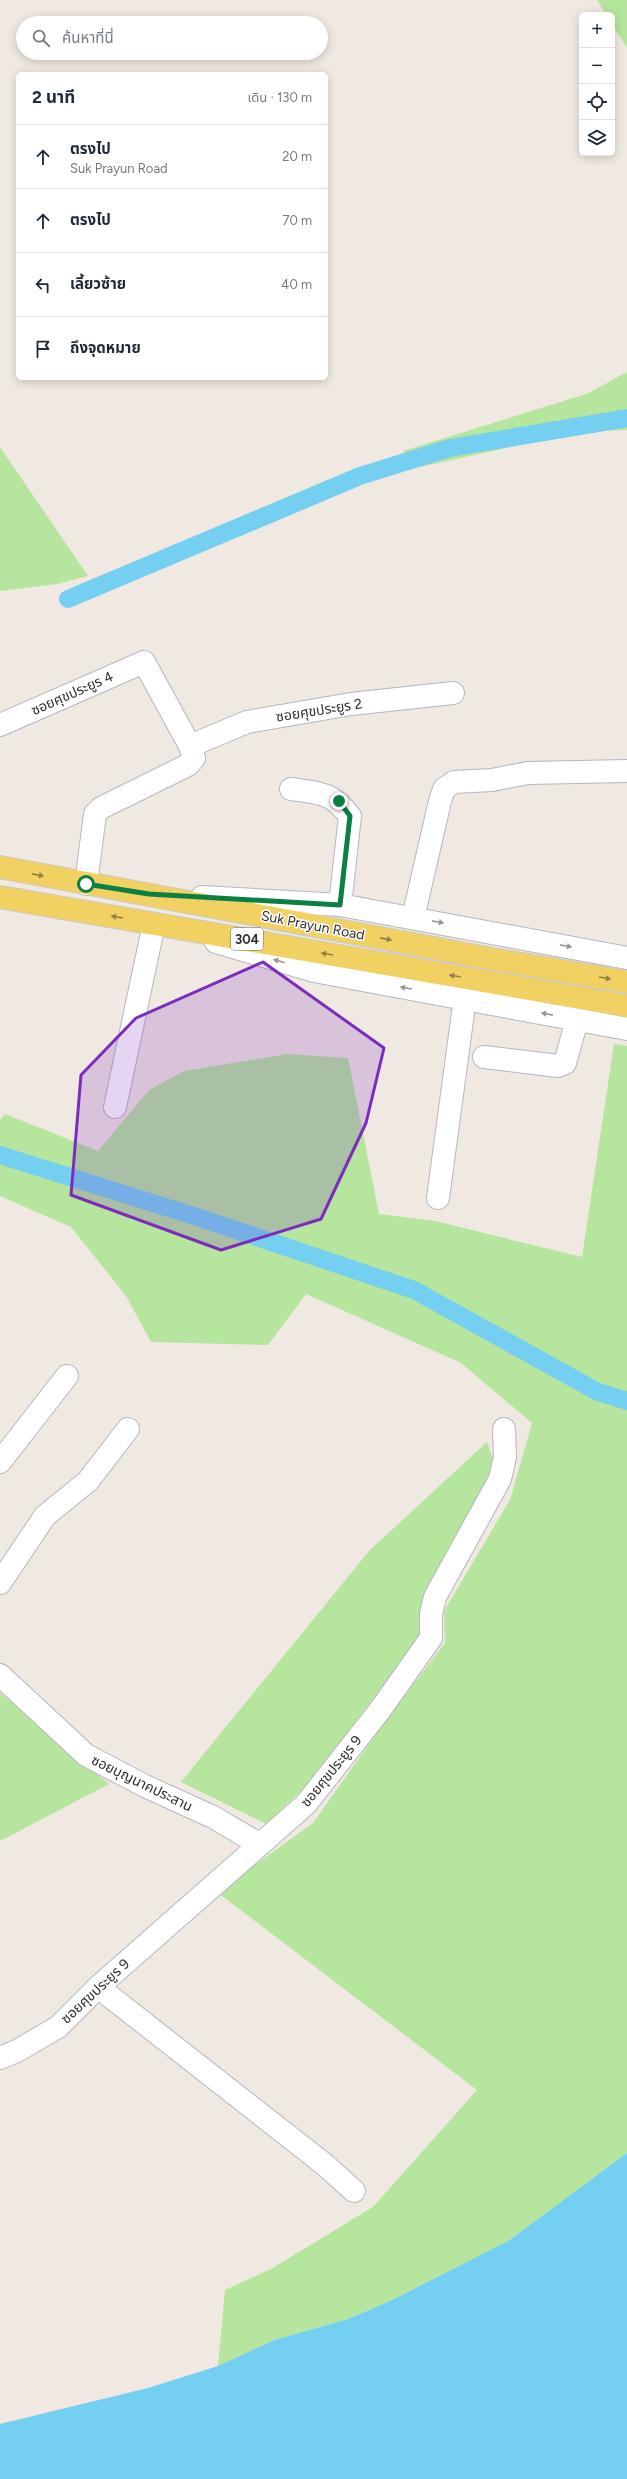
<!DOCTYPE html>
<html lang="th">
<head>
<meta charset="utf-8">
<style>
	body { margin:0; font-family:Figtree,"Noto Sans Thai",sans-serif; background:#f6f6f7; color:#1f2937 }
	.controls { position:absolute; right:12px; top:12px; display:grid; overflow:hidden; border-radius:6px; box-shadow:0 2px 10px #0003 }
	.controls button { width:36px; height:36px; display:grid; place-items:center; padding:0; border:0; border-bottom:1px solid #e0e1e3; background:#fff; color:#1f2937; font:20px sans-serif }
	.stop { position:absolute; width:12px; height:12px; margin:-9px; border:3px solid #0b8043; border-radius:50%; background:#fff }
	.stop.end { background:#0b8043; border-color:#fff; box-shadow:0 1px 4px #0008 }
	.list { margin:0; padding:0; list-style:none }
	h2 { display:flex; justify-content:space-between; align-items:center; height:52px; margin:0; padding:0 16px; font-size:17px }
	h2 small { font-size:13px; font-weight:400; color:#747a83 }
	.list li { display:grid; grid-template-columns:26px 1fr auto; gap:12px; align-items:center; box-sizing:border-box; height:64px; padding:0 16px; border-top:1px solid #e0e1e3 }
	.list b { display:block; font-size:15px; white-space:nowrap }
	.list p { margin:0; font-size:13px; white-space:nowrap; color:#747a83 }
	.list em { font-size:13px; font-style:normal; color:#747a83 }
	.icon { flex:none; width:22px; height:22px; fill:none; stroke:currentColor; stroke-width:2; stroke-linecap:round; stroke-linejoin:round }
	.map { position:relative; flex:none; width:627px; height:2479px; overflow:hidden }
	.search { position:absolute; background:#fff; box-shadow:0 2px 10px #0003; left:16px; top:16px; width:312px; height:44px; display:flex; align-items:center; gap:10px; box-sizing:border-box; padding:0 14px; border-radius:22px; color:#747a83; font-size:15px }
	.panel { position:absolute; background:#fff; box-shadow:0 2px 10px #0003; left:16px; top:72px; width:312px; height:308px; border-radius:6px }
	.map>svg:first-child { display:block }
	.green { fill:#b6e59e }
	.water { fill:#75cff0 }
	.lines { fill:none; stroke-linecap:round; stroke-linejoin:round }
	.canal { stroke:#75cff0; stroke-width:18 }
	.minor-casing { stroke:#b4b7c1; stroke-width:24 }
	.major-casing { stroke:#c9c9c9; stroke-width:24 }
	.minor { stroke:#fff; stroke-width:22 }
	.major { stroke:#f2d163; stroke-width:22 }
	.oneway { fill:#908048 }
	.oneway2 { fill:#969696 }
	.route { stroke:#0b8043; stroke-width:5 }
	.marked { fill:#7b2cbf; fill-opacity:0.2; stroke:#7b2cbf; stroke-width:3; stroke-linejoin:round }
	.labels { text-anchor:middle; stroke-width:3; stroke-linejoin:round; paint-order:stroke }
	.shield { fill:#fff; stroke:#6d6d6d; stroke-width:1 }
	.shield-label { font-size:13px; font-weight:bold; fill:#2e2e2e }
	.street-label { font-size:14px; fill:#2e2e2e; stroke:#fff }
</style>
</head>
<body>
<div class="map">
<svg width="627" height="2479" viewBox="0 0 627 2479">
	<rect width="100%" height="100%" fill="#efe9e1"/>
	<g class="green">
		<path d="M 597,0 L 627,0 L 627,48 L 612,24 L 612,15 L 606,15 Z"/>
		<path d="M 627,372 L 627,430 L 579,432 L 420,467 L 403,451 L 589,393 Z"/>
		<path d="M 0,447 L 88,576 L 57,584 L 0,591 Z"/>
		<path d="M 614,1044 L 627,1046 L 627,2153 L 508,2241 L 390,2301 L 348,2319 L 274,2340 L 218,2366 L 225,2290 L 271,2269 L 373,2207 L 477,2090 L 217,1892 L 313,1823 L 389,1716 L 445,1643 L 444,1611 L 510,1500 L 532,1423 L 461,1363 L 306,1294 L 268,1345 L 151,1342 L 126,1296 L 71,1227 L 0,1196 L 0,1120 L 5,1114 L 98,1151 L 149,1090 L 184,1071 L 287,1054 L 348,1058 L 379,1214 L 435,1221 L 582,1257 Z"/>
		<path d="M 487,1442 L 495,1465 L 420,1637 L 307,1785 L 266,1824 L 181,1782 L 369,1551 Z"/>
		<path d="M 0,1693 L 109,1784 L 0,1841 Z"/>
	</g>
	<path class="water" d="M 627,2153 L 627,2479 L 0,2479 L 0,2424 L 148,2388 L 218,2366 L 274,2340 L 348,2319 L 390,2301 L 508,2241 Z"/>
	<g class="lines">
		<g class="canal">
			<path d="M 68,599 L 360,476 L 450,448 L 627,418"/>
			<path d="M 0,1155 L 194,1216 L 414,1290 L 598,1392 L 627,1401"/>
		</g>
		<defs>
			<g id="minor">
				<path d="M 0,725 L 144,662 L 190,746 L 194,758 L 188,765 L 101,808 L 95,814 L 86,884"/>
				<path d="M 190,746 L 247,722 L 351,704 L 453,693"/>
				<path d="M 291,789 C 320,793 331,792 350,816 L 340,905"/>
				<path d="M 202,897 L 340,905 L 627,958"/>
				<path d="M 413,918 L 440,801 L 444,789 L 454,782 L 492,780 L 528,773 L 627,771"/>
				<path d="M 216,942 L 314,971 L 627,1029"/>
				<path d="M 484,1057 L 558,1066 L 565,1063 L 577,1020"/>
				<path d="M 115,1107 L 154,924"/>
				<path d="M 438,1198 L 465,998"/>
				<path d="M 0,1462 L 67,1376"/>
				<path d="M 0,1583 L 45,1516 L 88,1481 L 128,1429"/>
				<path d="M 0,1675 L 86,1755 L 145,1786 L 213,1817 L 259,1844"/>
				<path d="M 98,1987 L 324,2164 L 354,2191"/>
				<path d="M 0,2058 L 17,2051 L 58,2027 L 98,1987 L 306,1804 L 380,1710 L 431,1638 L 431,1614 L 435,1597 L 500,1479 L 505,1457 L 504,1429"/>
			</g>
			<g id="major">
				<path d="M 0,867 L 498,960 L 627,982"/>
				<path d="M 0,897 L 627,1006"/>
			</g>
		</defs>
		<use href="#minor" class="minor-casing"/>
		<use href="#major" class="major-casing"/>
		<use href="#minor" class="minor"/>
		<use href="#major" class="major"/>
	</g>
	<defs><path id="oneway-solid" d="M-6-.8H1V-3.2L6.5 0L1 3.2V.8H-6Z"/></defs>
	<g class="oneway">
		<use href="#oneway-solid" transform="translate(38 875) rotate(11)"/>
		<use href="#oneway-solid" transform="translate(117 917) rotate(-170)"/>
		<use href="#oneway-solid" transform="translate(386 939) rotate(11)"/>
		<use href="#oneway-solid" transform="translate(327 954) rotate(-170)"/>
		<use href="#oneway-solid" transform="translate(455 976) rotate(-170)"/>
		<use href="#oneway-solid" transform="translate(605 978) rotate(10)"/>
	</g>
	<g class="oneway2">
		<use href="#oneway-solid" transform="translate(438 922) rotate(11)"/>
		<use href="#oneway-solid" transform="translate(566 946) rotate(11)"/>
		<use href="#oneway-solid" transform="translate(279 961) rotate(-164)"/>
		<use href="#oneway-solid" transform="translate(406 988) rotate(-170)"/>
		<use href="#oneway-solid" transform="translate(547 1014) rotate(-169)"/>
	</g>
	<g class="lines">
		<path class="route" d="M 86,884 L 149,894 L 340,905 L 350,816 L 339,801"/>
	</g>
	<path class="marked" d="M 263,962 L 384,1048 L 366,1123 L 321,1219 L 221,1250 L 71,1195 L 81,1075 L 136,1018 Z"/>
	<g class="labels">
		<rect class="shield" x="231" y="928" width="32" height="22" rx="3"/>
		<g class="shield-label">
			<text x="247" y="944">304</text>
		</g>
		<g class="street-label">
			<text transform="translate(72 693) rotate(-24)" y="5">ซอยศุขประยูร 4</text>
			<text transform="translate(319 710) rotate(-9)" y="5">ซอยศุขประยูร 2</text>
			<text transform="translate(313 925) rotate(11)" y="5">Suk Prayun Road</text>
			<text transform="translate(331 1771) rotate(-51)" y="5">ซอยศุขประยูร 9</text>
			<text transform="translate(142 1783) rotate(26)" y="5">ซอยบุญนาคประสาน</text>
			<text transform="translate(95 1991) rotate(-43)" y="5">ซอยศุขประยูร 9</text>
		</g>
	</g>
</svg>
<div class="controls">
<button>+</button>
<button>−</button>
<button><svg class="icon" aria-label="locate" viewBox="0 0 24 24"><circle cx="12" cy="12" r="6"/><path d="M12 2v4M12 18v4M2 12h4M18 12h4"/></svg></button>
<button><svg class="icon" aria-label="layers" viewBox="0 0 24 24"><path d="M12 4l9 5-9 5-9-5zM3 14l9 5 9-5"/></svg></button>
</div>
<div class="stop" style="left:86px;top:884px"></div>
<div class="stop end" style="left:339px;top:801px"></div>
<div class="search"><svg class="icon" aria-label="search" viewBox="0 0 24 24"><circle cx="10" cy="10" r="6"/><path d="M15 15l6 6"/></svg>ค้นหาที่นี่</div>
<section class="panel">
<h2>2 นาที<small>เดิน · 130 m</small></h2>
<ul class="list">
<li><svg class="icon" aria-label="ahead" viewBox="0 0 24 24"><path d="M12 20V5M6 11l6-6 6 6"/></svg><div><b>ตรงไป</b><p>Suk Prayun Road</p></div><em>20 m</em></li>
<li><svg class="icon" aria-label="ahead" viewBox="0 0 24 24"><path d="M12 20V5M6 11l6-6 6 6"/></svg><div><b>ตรงไป</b></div><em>70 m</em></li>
<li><svg class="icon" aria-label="left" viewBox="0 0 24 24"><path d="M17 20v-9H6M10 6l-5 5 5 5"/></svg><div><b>เลี้ยวซ้าย</b></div><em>40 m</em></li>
<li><svg class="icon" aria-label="arrive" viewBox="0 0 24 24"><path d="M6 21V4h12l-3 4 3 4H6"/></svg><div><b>ถึงจุดหมาย</b></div></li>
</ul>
</section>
</div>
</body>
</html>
